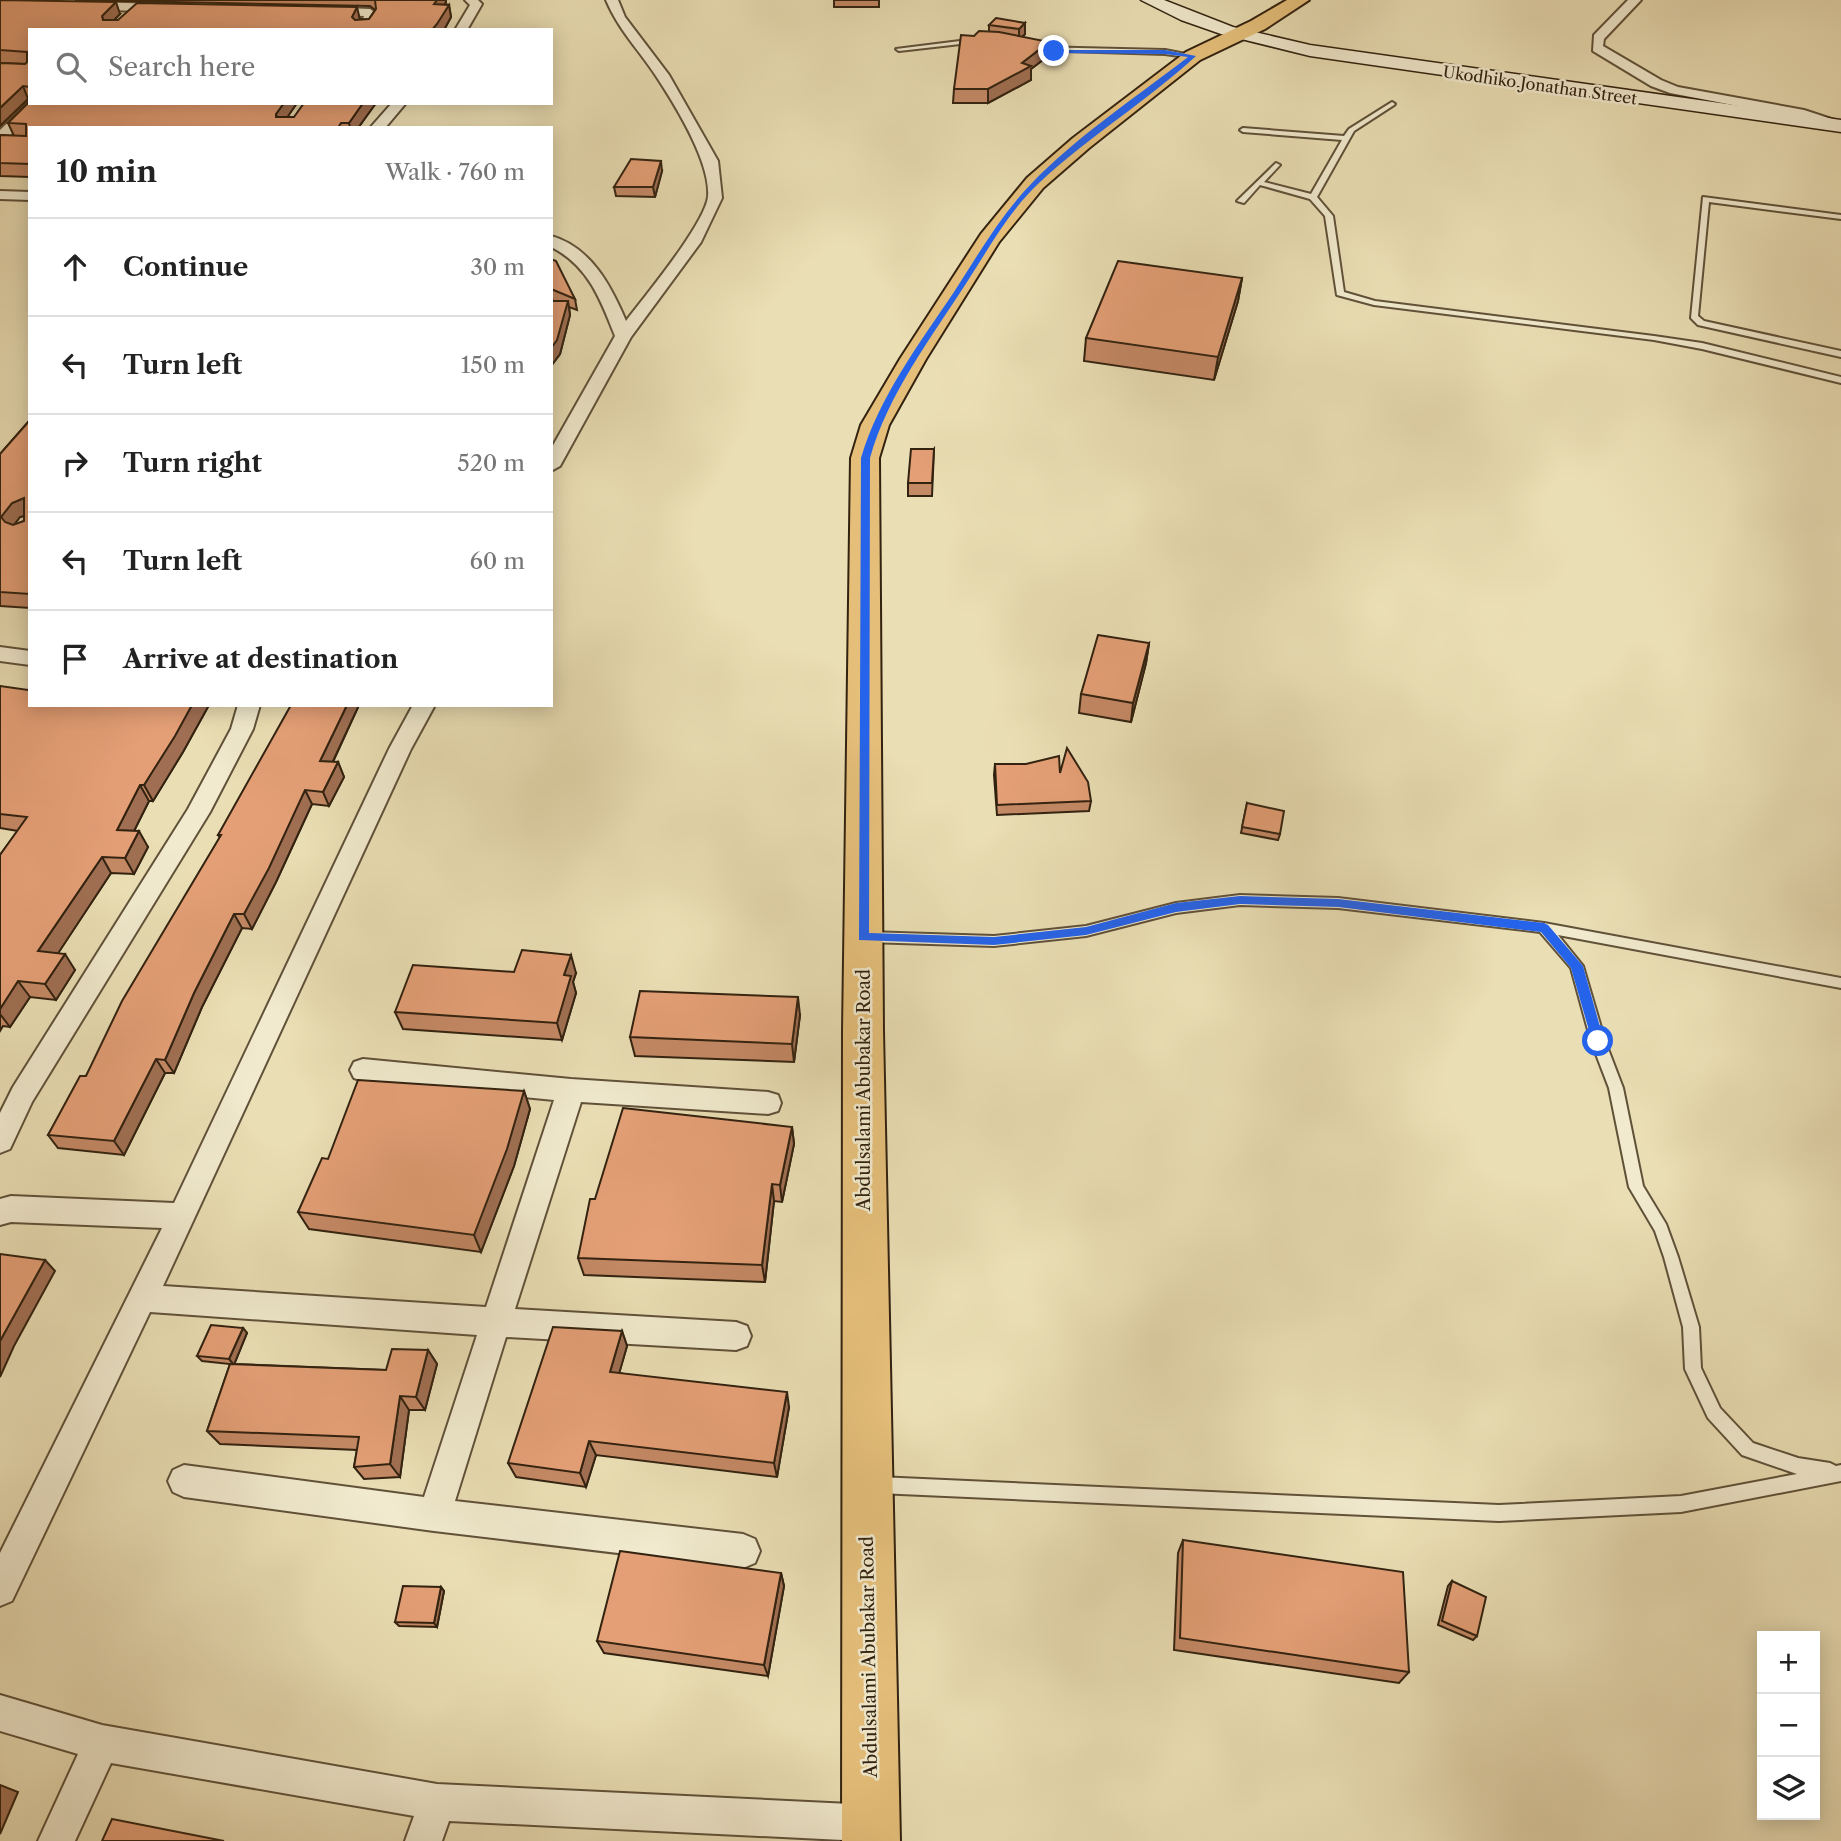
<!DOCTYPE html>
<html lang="en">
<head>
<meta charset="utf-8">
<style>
	body { margin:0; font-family:"Libre Caslon Text",serif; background:#f6f6f6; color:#222 }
	.controls { position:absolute; right:21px; bottom:21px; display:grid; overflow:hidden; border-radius:0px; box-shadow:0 4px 18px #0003 }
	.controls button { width:63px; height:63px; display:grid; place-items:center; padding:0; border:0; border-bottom:2px solid #e0e0e0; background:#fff; color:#222; font:35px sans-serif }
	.stop { position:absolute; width:21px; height:21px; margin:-16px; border:5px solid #2563eb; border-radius:50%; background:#fff }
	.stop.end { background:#2563eb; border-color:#fff; box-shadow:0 2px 7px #0008 }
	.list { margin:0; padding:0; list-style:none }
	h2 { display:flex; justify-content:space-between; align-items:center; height:91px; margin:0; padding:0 28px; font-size:30px }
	h2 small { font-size:23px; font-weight:400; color:#767676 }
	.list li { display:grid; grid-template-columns:46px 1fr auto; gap:21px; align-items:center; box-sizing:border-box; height:98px; padding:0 28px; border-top:2px solid #e0e0e0 }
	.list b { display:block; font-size:26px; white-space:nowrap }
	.list em { font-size:23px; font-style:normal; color:#767676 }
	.icon { flex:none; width:38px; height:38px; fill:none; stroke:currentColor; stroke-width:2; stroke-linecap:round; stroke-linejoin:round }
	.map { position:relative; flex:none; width:1841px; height:1841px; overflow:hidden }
	.search { position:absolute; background:#fff; box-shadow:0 4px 18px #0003; left:28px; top:28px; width:525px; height:77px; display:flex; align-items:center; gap:18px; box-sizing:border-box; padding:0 24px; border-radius:0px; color:#767676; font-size:26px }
	.panel { position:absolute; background:#fff; box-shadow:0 4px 18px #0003; left:28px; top:126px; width:525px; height:581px; border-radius:0px }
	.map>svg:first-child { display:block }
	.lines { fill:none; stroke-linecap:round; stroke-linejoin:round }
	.lane-casing { stroke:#605139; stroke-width:4 }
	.street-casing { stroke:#605139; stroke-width:4 }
	.secondary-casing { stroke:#322210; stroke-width:3 }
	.primary-casing { stroke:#322210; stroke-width:4 }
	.lane { fill:#f1eace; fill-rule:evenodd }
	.street { fill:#f1eace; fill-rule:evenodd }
	.secondary { fill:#f1eace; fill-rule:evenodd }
	.primary { fill:#e5bf7a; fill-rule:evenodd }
	.wall { fill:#c48965; stroke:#322210; stroke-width:2; fill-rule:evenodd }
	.shaded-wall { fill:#a06f53; stroke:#322210; stroke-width:2 }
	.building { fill:#e49f76; stroke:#322210; stroke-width:2; fill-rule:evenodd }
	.route { fill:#2563eb }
	.labels { text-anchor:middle; stroke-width:5; stroke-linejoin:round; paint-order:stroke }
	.far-street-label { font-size:16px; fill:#322210; stroke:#f1eace }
	.street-label { font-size:18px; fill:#322210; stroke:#f1eace }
</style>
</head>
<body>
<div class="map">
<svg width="1841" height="1841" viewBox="0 0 1841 1841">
	<rect width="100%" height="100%" fill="#eadeb4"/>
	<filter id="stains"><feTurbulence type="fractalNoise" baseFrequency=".00286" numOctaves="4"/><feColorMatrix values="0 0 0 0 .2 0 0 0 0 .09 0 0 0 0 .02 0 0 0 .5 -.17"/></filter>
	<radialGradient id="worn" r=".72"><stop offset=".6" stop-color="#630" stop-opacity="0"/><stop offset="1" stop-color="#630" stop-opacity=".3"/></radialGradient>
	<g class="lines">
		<defs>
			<g id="lane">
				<path d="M 976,39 L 978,42 L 899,51 L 896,49 Z"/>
				<path d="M 1035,47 L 1165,50 L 1196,56 L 1193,58 L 1165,54 L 1033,50 Z"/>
				<path d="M 1392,102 L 1395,104 L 1394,105 L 1354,131 L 1317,197 L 1333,216 L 1344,292 L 1375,301 L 1654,336 L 1702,343 L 1841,377 L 1841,383 L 1702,349 L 1654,340 L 1374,305 L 1337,295 L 1325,216 L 1310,199 L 1260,185 L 1244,203 L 1237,201 L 1276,163 L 1280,165 L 1264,182 L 1311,194 L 1342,140 L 1243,132 L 1240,130 L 1243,128 L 1344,136 L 1349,129 Z"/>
				<path d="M 1703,197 L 1841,215 L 1841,219 L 1709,202 L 1698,316 L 1704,321 L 1841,351 L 1841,357 L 1698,325 L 1691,318 Z"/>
				<path d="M 1240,895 L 1338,898 L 1544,923 L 1841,978 L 1841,988 L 1558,935 L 1583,966 L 1605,1041 L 1623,1088 L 1643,1186 L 1666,1224 L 1678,1257 L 1699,1327 L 1701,1368 L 1720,1408 L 1753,1443 L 1798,1458 L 1830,1463 L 1836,1466 L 1841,1465 L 1841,1481 L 1681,1512 L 1499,1521 L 878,1493 L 872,1491 L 870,1485 L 872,1479 L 878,1477 L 1499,1505 L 1681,1496 L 1797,1474 L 1742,1455 L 1708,1418 L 1685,1369 L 1683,1327 L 1664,1257 L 1655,1231 L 1629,1187 L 1609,1088 L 1591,1041 L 1571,968 L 1540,932 L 1338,908 L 1240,905 L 1176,913 L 1086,936 L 994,946 L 867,942 L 863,940 L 861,937 L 863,934 L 867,932 L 994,936 L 1086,926 L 1176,903 Z"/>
			</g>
			<g id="street">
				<path d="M 465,0 L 478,0 L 482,4 L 467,30 L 455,30 L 470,5 Z"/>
				<path d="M 606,0 L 618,0 L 625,17 L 669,75 L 718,161 L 722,198 L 701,242 L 631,337 L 560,466 L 551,471 L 551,449 L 615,336 C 601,300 588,265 551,247 L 551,236 C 591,247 611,286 626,321 C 645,296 704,225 708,197 C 711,162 675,105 656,76 C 639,50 618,29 606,0 Z"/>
				<path d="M 1628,0 L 1641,0 L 1604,39 L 1603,46 L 1661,80 L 1678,87 L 1804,110 L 1841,122 L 1841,130 L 1801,118 L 1670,93 L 1651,86 L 1593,51 L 1594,35 Z"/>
				<path d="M 86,2 L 166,4 L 172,8 L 166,12 L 82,9 L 80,6 Z"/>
				<path d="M 324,7 L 370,9 L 376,13 L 377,20 L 370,30 L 358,30 L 364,16 L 320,14 L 318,11 Z"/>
				<path d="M 30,101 L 30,103 L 42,103 L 5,141 L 0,142 L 0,130 Z"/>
				<path d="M 392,103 L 406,103 L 385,128 L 370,128 Z"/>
				<path d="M 0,191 L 30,192 L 30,200 L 0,199 Z"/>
				<path d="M 0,647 L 30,651 L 30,665 L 0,661 Z"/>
				<path d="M 238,705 L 260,705 L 253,729 L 210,812 L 32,1102 L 10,1149 L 0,1153 L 0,1113 L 13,1087 L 188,809 L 231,729 Z"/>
				<path d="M 413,705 L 435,705 L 411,749 L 163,1286 L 486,1307 L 554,1100 L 363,1081 L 354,1078 L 350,1070 L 354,1062 L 363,1059 L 571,1079 L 768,1092 L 778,1095 L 781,1103 L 778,1111 L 768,1114 L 581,1102 L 515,1309 L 736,1322 L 747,1326 L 751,1336 L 747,1346 L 736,1350 L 506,1337 L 455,1501 L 743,1534 L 755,1539 L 760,1551 L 755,1563 L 743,1568 L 434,1531 L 184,1497 L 173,1492 L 168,1481 L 173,1470 L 184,1465 L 424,1497 L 477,1335 L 150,1312 L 12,1601 L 0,1606 L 0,1553 L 162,1228 L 11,1222 L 0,1225 L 0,1199 L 11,1196 L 174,1203 L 389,749 Z"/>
				<path d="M 0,1695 L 102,1725 L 437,1784 L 871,1805 L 884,1810 L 889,1823 L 884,1836 L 863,1841 L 449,1821 L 442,1841 L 405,1841 L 414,1816 L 111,1763 L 75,1841 L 38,1841 L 78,1754 L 0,1731 Z"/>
			</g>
			<path id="secondary" d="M 1141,0 L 1164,0 L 1233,27 L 1310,45 L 1841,120 L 1841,132 L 1310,56 L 1221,34 L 1181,20 Z"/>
			<path id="primary" d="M 1287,0 L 1309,0 L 1265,29 L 1200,60 L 1089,148 L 1043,188 L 999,242 L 926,359 L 889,425 L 879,458 L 883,1031 L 900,1841 L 842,1841 L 843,1031 L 851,458 L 861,425 L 900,359 L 981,234 L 1027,178 L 1073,138 L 1186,52 L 1251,21 Z"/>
		</defs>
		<use href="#lane" class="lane-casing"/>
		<use href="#street" class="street-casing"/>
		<use href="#secondary" class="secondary-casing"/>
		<use href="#primary" class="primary-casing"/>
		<use href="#lane" class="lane"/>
		<use href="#street" class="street"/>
		<use href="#secondary" class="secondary"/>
		<use href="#primary" class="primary"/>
	</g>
	<g class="wall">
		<path d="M 0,0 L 120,14 L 114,20 L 369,19 L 375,10 L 370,6 L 75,0 L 446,0 L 446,2 L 445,4 L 449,5 L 451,17 L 444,30 L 30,30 L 30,99 L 28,99 L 0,126 L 25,64 L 0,63 Z"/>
		<rect x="834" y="0" width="45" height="7"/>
		<path d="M 1025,23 L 1025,34 L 1022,37 L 1048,56 L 1031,69 L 1031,80 L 988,103 L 953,103 L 954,89 L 974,36 L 989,32 L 989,25 Z"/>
		<path d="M 30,103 L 297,103 L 287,117 L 294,117 L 376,103 L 358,128 L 30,128 L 30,177 L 0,176 L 0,135 L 14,136 L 8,123 Z"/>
		<path d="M 662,171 L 655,197 L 616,196 L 614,187 Z"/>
		<path d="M 551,259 L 575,299 L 577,310 L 569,307 L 570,315 L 560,354 L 551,366 L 551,301 L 554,301 L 551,300 Z"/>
		<path d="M 1242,278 L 1238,301 L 1214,380 L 1084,361 L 1086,338 Z"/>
		<path d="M 30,420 L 30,608 L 0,606 L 0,454 ZM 24,516 L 24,521 L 14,525 L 20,517 Z"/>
		<path d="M 934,449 L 932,496 L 908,496 L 908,483 Z"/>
		<path d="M 1149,643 L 1146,663 L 1131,722 L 1079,713 L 1081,694 Z"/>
		<path d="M 0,686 L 30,705 L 209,705 L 183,752 L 153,801 L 149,801 L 134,831 L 148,847 L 134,874 L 111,873 L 58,953 L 75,970 L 56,1000 L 30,997 L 10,1027 L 3,1026 L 0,1031 L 0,855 L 18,831 L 0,828 Z"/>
		<path d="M 359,705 L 333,762 L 338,762 L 344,777 L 329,806 L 312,804 L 276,882 L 252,929 L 242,928 L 202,1007 L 174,1073 L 165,1073 L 124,1155 L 58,1148 L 48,1135 L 86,1076 L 220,838 L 218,835 Z"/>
		<path d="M 995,764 L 1060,773 L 1091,801 L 1089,811 L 997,815 L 994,775 Z"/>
		<path d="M 1247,803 L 1280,834 L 1278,840 L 1241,833 Z"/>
		<path d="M 514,972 L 576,973 L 573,982 L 576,993 L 562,1040 L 403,1029 L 395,1012 Z"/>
		<path d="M 800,1015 L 794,1062 L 635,1056 L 630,1037 Z"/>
		<path d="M 524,1091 L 530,1109 L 514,1166 L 481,1252 L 309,1229 L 298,1212 L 328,1159 Z"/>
		<path d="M 792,1127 L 794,1144 L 782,1202 L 774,1201 L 765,1282 L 584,1275 L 578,1258 L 595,1199 Z"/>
		<path d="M 243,1328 L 247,1333 L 234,1364 L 386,1370 L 428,1350 L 437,1364 L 425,1410 L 409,1410 L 400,1477 L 364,1479 L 354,1467 L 357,1450 L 220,1444 L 207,1431 L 230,1364 L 202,1361 L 197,1356 Z"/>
		<path d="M 622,1331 L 627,1346 L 619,1373 L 789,1407 L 777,1477 L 596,1455 L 586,1487 L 516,1477 L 508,1463 Z"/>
		<path d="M 1183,1540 L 1409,1672 L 1399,1683 L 1174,1650 L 1178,1553 Z"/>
		<path d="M 781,1573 L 784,1586 L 768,1676 L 604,1653 L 597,1641 Z"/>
		<path d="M 1452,1581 L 1477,1636 L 1473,1640 L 1438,1625 L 1448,1586 Z"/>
		<path d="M 441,1587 L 444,1591 L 437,1627 L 399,1626 L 395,1622 Z"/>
	</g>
	<g class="shaded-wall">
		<path d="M 437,0 L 446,0 L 446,2 L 437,16 L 434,4 Z"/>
		<path d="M 116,2 L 120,14 L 106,28 L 102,16 Z"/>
		<path d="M 449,5 L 451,17 L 444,30 L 432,30 Z"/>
		<path d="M 357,7 L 360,20 L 356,29 L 352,17 Z"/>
		<path d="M 1025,23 L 1025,34 L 1019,40 L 1019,29 Z"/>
		<path d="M 1049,42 L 1048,56 L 1031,69 L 1031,80 L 988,103 L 988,89 Z"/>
		<path d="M 23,86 L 28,99 L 0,126 L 0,108 Z"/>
		<path d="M 284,103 L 297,103 L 280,128 L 276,114 Z"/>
		<path d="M 363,103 L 376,103 L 358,128 L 350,128 L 349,123 Z"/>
		<path d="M 661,161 L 662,171 L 655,197 L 653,187 Z"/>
		<path d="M 1242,278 L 1238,301 L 1214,380 L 1218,357 Z"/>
		<path d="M 568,301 L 570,315 L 560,354 L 551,366 L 551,348 Z"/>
		<path d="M 24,498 L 30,514 L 20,517 L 9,531 L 1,517 L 12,503 Z"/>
		<path d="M 1149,643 L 1146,663 L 1131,722 L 1133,703 Z"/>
		<path d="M 192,705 L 209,705 L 183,752 L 153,801 L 144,785 Z"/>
		<path d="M 347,705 L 359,705 L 326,776 L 320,761 Z"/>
		<path d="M 338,762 L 344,777 L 329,806 L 323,792 Z"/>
		<path d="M 140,785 L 149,801 L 126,847 L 117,830 Z"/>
		<path d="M 305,790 L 312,804 L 276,882 L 252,929 L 244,914 Z"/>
		<path d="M 139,831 L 148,847 L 134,874 L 125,858 Z"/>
		<path d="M 102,857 L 111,873 L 49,967 L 38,951 Z"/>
		<path d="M 234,914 L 242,928 L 202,1007 L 174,1073 L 165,1060 L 194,993 Z"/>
		<path d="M 65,954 L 75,970 L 56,1000 L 45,984 Z"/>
		<path d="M 571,955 L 576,973 L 573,982 L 576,993 L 562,1040 L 557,1023 L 564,975 Z"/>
		<path d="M 18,981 L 30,997 L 10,1027 L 0,1014 L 0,1009 Z"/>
		<path d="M 798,997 L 800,1015 L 794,1062 L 792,1044 Z"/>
		<path d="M 156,1059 L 165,1073 L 124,1155 L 114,1141 Z"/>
		<path d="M 524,1091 L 530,1109 L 514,1166 L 481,1252 L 474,1235 Z"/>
		<path d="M 792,1127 L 794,1144 L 782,1202 L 780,1185 Z"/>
		<path d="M 772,1184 L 774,1201 L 765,1282 L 762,1265 Z"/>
		<path d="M 45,1260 L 55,1271 L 14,1346 L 0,1377 L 0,1341 Z"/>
		<path d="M 243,1328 L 247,1333 L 234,1365 L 229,1359 Z"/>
		<path d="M 622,1331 L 627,1346 L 615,1388 L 610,1372 Z"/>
		<path d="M 428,1350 L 437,1364 L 425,1410 L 416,1397 Z"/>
		<path d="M 787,1392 L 789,1407 L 777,1477 L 774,1463 Z"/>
		<path d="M 400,1396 L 409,1410 L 400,1477 L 390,1464 Z"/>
		<path d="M 589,1441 L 596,1455 L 586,1487 L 580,1473 Z"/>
		<path d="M 781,1573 L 784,1586 L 768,1676 L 764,1665 Z"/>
		<path d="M 441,1587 L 444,1591 L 437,1627 L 434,1623 Z"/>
		<path d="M 0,1785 L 18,1792 L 0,1834 Z"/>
	</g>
	<g class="building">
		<path d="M 0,0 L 116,2 L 102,16 L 103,20 L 118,20 L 137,3 L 357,7 L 352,17 L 355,20 L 369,19 L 376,9 L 375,0 L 437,0 L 434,4 L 449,5 L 437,24 L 432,30 L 30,30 L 30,87 L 23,86 L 0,108 L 0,63 L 25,64 L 27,62 L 27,52 L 0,50 Z"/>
		<path d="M 996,18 L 1025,23 L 1019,29 L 989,25 Z"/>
		<path d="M 979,31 L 999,32 L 1049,42 L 1022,63 L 1031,66 L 988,89 L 954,89 L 961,35 L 974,36 Z"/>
		<path d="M 30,101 L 30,103 L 284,103 L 276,114 L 276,117 L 294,117 L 304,103 L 363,103 L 349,123 L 341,123 L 338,128 L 30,128 L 30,164 L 0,163 L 0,135 L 26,136 L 26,124 L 8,123 Z"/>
		<path d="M 631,159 L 661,161 L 653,187 L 614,187 Z"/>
		<path d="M 551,259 L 556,261 L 575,299 L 551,289 Z"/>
		<path d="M 1118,261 L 1242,278 L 1218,357 L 1086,338 Z"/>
		<path d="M 551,301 L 568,301 L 557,340 L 551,348 Z"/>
		<path d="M 30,420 L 30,594 L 0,592 L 0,454 ZM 24,498 L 24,521 L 13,525 L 5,522 L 1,517 L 12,503 Z"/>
		<path d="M 911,449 L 934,449 L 932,483 L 908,483 Z"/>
		<path d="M 1098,635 L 1149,643 L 1133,703 L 1081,694 Z"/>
		<path d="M 0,686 L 28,690 L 30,688 L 30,705 L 192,705 L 175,736 L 144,785 L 140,785 L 117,830 L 139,831 L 125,858 L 102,857 L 38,951 L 65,954 L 45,984 L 18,981 L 0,1009 L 0,855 L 27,817 L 0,814 Z"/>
		<path d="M 291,705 L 347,705 L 320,761 L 338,762 L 323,792 L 305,790 L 269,868 L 244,914 L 234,914 L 194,993 L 165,1060 L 156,1059 L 114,1141 L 48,1135 L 80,1076 L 86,1076 L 122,1001 L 221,835 L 218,835 Z"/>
		<path d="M 1067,748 L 1088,782 L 1091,801 L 997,805 L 995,764 L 1026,764 L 1059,756 L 1060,773 Z"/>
		<path d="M 1247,803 L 1284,811 L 1280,834 L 1242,827 Z"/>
		<path d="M 522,950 L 571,955 L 564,975 L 571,976 L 557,1023 L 395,1012 L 413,965 L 514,972 Z"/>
		<path d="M 640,991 L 798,997 L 792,1044 L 630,1037 Z"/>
		<path d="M 358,1080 L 524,1091 L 507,1149 L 474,1235 L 298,1212 L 322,1158 L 328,1159 Z"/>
		<path d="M 623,1108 L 792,1127 L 780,1185 L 772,1184 L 762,1265 L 578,1258 L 590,1199 L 595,1199 Z"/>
		<path d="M 0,1254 L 45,1260 L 0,1341 Z"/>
		<path d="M 211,1325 L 243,1328 L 229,1359 L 197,1356 Z"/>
		<path d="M 553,1327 L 622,1331 L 610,1372 L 787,1392 L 774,1463 L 589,1441 L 580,1473 L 508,1463 Z"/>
		<path d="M 392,1349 L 428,1350 L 416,1397 L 400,1396 L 390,1464 L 354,1467 L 359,1437 L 207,1431 L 230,1364 L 386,1370 Z"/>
		<path d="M 1183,1540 L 1403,1572 L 1409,1672 L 1180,1638 Z"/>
		<path d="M 620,1551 L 781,1573 L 764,1665 L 597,1641 Z"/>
		<path d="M 1452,1581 L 1486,1597 L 1477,1636 L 1442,1621 Z"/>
		<path d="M 403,1586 L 441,1587 L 434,1623 L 395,1622 Z"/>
		<path d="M 112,1819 L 224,1841 L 102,1841 Z"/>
	</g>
	<path class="route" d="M 1051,50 L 1165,50 L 1196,56 C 1146,102 1088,137 1039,183 C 1009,211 989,248 967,282 C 931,338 888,394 870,458 L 869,933 L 994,937 L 1086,927 L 1176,903 L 1240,896 L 1338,899 L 1544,923 L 1548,925 L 1583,966 L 1604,1041 L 1602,1044 L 1598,1046 L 1592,1041 L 1571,968 L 1541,932 L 1338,907 L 1240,904 L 1176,912 L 1086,935 L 994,945 L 859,940 L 861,458 C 879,397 919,344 954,292 C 978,255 1000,216 1031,184 C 1077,136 1135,98 1188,57 L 1165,54 L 1054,53 Z"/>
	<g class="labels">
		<g class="far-street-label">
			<text transform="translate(1540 85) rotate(8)" y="6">Ukodhiko Jonathan Street</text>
		</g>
		<g class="street-label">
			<text transform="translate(864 1090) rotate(-90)" y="6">Abdulsalami Abubakar Road</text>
			<text transform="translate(869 1657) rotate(-91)" y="6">Abdulsalami Abubakar Road</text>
		</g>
	</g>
	<rect width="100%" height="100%" filter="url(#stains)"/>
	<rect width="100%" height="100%" fill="url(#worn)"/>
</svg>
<div class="controls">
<button>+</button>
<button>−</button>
<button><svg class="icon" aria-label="layers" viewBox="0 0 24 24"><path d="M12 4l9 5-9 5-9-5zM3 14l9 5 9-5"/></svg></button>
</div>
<div class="stop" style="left:1598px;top:1041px"></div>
<div class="stop end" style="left:1054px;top:51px"></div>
<div class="search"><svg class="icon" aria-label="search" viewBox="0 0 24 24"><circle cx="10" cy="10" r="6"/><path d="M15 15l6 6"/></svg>Search here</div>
<section class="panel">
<h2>10 min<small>Walk · 760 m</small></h2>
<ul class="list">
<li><svg class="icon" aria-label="ahead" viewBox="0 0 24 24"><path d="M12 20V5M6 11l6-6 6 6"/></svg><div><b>Continue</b></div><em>30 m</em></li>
<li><svg class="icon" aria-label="left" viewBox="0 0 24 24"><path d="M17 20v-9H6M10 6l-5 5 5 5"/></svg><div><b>Turn left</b></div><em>150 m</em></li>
<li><svg class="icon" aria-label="right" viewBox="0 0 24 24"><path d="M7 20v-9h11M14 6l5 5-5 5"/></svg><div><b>Turn right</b></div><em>520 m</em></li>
<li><svg class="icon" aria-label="left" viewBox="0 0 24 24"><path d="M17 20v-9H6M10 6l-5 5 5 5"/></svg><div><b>Turn left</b></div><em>60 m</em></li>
<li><svg class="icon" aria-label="arrive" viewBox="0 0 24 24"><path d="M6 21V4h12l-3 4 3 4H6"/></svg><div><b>Arrive at destination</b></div></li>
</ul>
</section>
</div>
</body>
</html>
